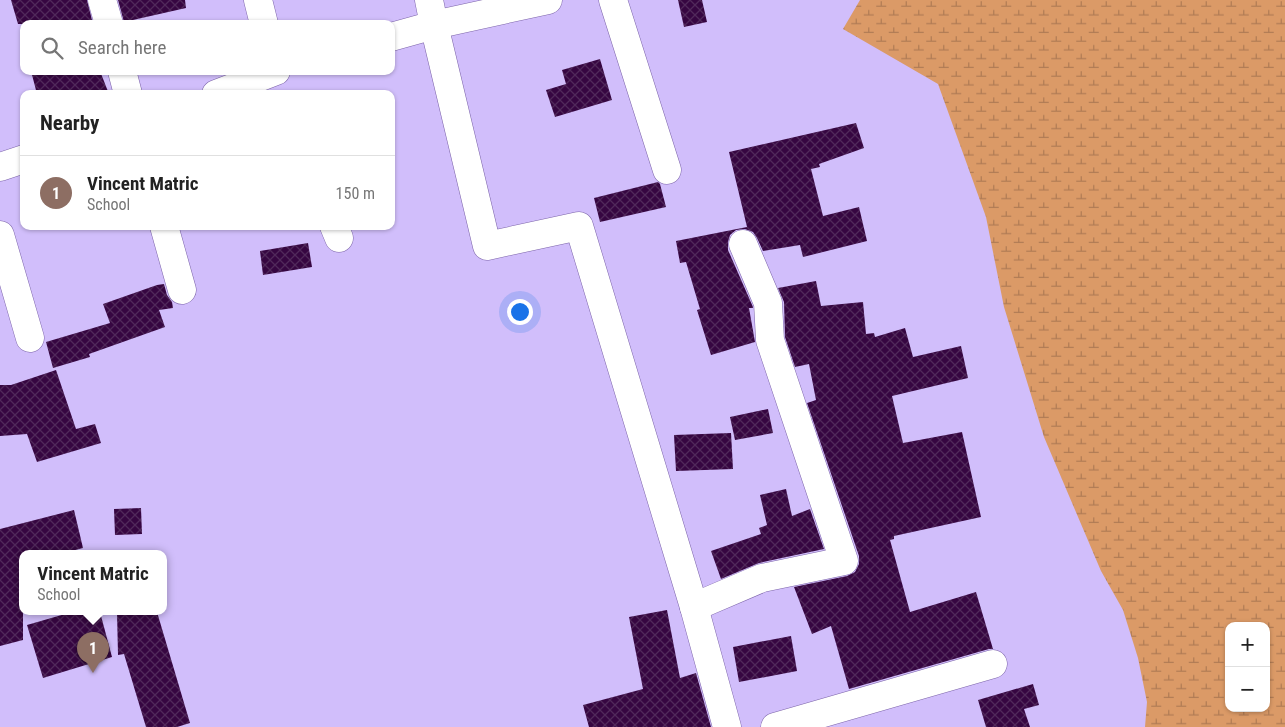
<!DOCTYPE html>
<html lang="en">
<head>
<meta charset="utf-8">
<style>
	body { margin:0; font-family:"Roboto Condensed",sans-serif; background:#f2f2f2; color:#222 }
	.controls { position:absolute; right:15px; bottom:15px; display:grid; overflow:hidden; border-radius:10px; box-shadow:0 1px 4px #0004 }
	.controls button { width:45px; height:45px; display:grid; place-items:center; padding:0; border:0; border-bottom:1px solid #e0e0e0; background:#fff; color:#222; font:25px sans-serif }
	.you { position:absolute; left:519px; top:311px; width:18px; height:18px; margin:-12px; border:4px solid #fff; border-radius:50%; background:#1a73e8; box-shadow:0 0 0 8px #1a73e833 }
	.badge { display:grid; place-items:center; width:32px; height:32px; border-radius:50%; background:#526000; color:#fff; font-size:16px; font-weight:700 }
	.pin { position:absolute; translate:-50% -41px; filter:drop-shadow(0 1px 2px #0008) }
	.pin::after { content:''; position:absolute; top:26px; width:18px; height:15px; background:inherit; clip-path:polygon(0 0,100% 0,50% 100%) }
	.popup { position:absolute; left:19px; top:550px; width:148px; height:65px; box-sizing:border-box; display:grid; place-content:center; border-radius:10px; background:#fff; filter:drop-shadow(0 1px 4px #0005); font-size:16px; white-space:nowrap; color:#767676 }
	.popup b { font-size:19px; color:#222 }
	.popup::after { content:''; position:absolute; left:50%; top:100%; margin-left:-10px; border:10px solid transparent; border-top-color:#fff }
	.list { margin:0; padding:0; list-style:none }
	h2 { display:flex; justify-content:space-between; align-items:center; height:65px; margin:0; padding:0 20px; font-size:21px }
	h2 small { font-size:16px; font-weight:400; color:#767676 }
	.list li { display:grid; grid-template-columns:32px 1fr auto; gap:15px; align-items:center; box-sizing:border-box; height:75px; padding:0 20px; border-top:1px solid #e0e0e0 }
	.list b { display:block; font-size:19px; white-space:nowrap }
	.list p { margin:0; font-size:16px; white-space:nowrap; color:#767676 }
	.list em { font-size:16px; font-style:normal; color:#767676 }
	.icon { flex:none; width:28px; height:28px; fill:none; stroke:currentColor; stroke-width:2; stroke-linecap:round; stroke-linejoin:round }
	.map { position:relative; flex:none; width:1285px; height:727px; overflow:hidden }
	.search { position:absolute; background:#fff; box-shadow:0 1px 4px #0004; left:20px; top:20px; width:375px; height:55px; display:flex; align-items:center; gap:12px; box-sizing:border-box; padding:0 18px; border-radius:10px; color:#767676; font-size:19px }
	.panel { position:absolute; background:#fff; box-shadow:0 1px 4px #0004; left:20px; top:90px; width:375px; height:140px; border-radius:10px }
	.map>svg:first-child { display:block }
	.wetland { fill:url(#wetland-marsh); fill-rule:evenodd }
	.building { fill:url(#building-cross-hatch) }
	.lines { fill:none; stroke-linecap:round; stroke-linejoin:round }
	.minor-casing { stroke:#7c64a9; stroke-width:29 }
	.minor { stroke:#fff; stroke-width:28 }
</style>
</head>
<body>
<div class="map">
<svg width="1285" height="727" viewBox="0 0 1285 727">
	<defs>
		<pattern id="wetland-marsh" width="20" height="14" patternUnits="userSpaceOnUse" patternTransform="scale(1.25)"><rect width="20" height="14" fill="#db9a67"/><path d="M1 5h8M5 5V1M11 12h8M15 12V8" fill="none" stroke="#b17c55"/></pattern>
		<pattern id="building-cross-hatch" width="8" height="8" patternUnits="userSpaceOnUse" patternTransform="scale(1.25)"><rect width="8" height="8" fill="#360641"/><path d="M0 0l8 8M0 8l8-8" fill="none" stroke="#50295a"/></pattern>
	</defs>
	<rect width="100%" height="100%" fill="#d1befb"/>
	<path class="wetland" d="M 860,0 L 1285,0 L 1285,727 L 1145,727 L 1147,702 L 1138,658 L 1123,610 L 1101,571 L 1044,437 L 1004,307 L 986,217 L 938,84 L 843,29 ZM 1229,626 L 1266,626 L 1266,708 L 1229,708 Z"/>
	<g class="building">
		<path d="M 11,0 L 87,0 L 93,24 L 18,24 Z"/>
		<path d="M 118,0 L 185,0 L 186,8 L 124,22 Z"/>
		<path d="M 678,0 L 702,0 L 707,22 L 684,27 Z"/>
		<path d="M 600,59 L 612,100 L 555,117 L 546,90 L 566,84 L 562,70 Z"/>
		<path d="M 31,71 L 100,71 L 109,94 L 37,94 Z"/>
		<path d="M 856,123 L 864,148 L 819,164 L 820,167 L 811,169 L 823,216 L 859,207 L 867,241 L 803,257 L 800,245 L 763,251 L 757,238 L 753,232 L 745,229 L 736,230 L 730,235 L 728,242 L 728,250 L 753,307 L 753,308 L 749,308 L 755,342 L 711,355 L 697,310 L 700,309 L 686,262 L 680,263 L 676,241 L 747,227 L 729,152 Z"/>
		<path d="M 658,182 L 660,184 L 666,207 L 600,222 L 594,198 Z"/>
		<path d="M 308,243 L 312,267 L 263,275 L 260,251 Z"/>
		<path d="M 816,281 L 821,306 L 863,302 L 866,334 L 874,333 L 875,337 L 905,328 L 913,357 L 961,346 L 968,378 L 892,396 L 903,443 L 962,432 L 981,517 L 894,536 L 894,539 L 890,540 L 910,612 L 976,592 L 993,649 L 989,649 L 849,689 L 831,626 L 812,634 L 794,587 L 847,576 L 855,572 L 859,564 L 859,556 L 807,403 L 816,400 L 809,364 L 795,367 L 785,337 L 784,302 L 778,288 Z"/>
		<path d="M 164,284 L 167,295 L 172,302 L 173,308 L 159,310 L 165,327 L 89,354 L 90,357 L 53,368 L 46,342 L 110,323 L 103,304 L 157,285 Z"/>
		<path d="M 56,370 L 76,429 L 95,424 L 101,443 L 37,462 L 27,434 L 0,436 L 0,385 L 11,385 Z"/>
		<path d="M 768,409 L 773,433 L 735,440 L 730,417 Z"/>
		<path d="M 731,433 L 733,469 L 676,471 L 674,435 Z"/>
		<path d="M 786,489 L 792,516 L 810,509 L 824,549 L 759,563 L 721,579 L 711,551 L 761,534 L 759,528 L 767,525 L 760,495 Z"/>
		<path d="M 141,508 L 142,534 L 115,535 L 114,509 Z"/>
		<path d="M 74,510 L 83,548 L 60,554 L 23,554 L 23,640 L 0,646 L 0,529 Z"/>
		<path d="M 667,610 L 680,678 L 696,673 L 711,727 L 589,727 L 583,705 L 643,689 L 629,617 Z"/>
		<path d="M 72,612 L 100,612 L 112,657 L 43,678 L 27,625 Z"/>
		<path d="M 117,612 L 157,612 L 190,723 L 177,727 L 146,727 L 124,654 L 118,655 Z"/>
		<path d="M 791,636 L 797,671 L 739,682 L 733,647 Z"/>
		<path d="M 1033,684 L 1039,705 L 1024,709 L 1030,727 L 986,727 L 978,700 Z"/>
	</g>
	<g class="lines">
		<defs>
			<g id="minor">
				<path d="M 102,0 L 109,24"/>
				<path d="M 258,0 L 264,24"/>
				<path d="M 429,0 L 434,25 L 487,246 L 579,226 L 694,607 L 727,727"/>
				<path d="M 613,0 L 667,170"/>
				<path d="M 391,37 L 434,25 L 548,0"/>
				<path d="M 122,71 L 128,94"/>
				<path d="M 216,94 L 276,71"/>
				<path d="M 0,167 L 24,159"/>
				<path d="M 164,226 L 182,290"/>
				<path d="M 334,226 L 339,238"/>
				<path d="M 0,235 L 30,338"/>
				<path d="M 694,607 L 762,578 L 844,561 L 770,340 L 768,303 L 743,244"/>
				<path d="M 775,727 L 993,664"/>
			</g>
		</defs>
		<use href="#minor" class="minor-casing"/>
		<use href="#minor" class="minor"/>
	</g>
</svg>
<div class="controls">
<button>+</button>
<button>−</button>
</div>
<div class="you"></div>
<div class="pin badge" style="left:93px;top:673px;background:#8d6e63">1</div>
<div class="popup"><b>Vincent Matric</b>School</div>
<div class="search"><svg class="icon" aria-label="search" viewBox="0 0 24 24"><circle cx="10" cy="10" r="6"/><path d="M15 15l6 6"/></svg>Search here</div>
<section class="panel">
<h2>Nearby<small></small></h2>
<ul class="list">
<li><span class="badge" style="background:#8d6e63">1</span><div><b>Vincent Matric</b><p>School</p></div><em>150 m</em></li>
</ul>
</section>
</div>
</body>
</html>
